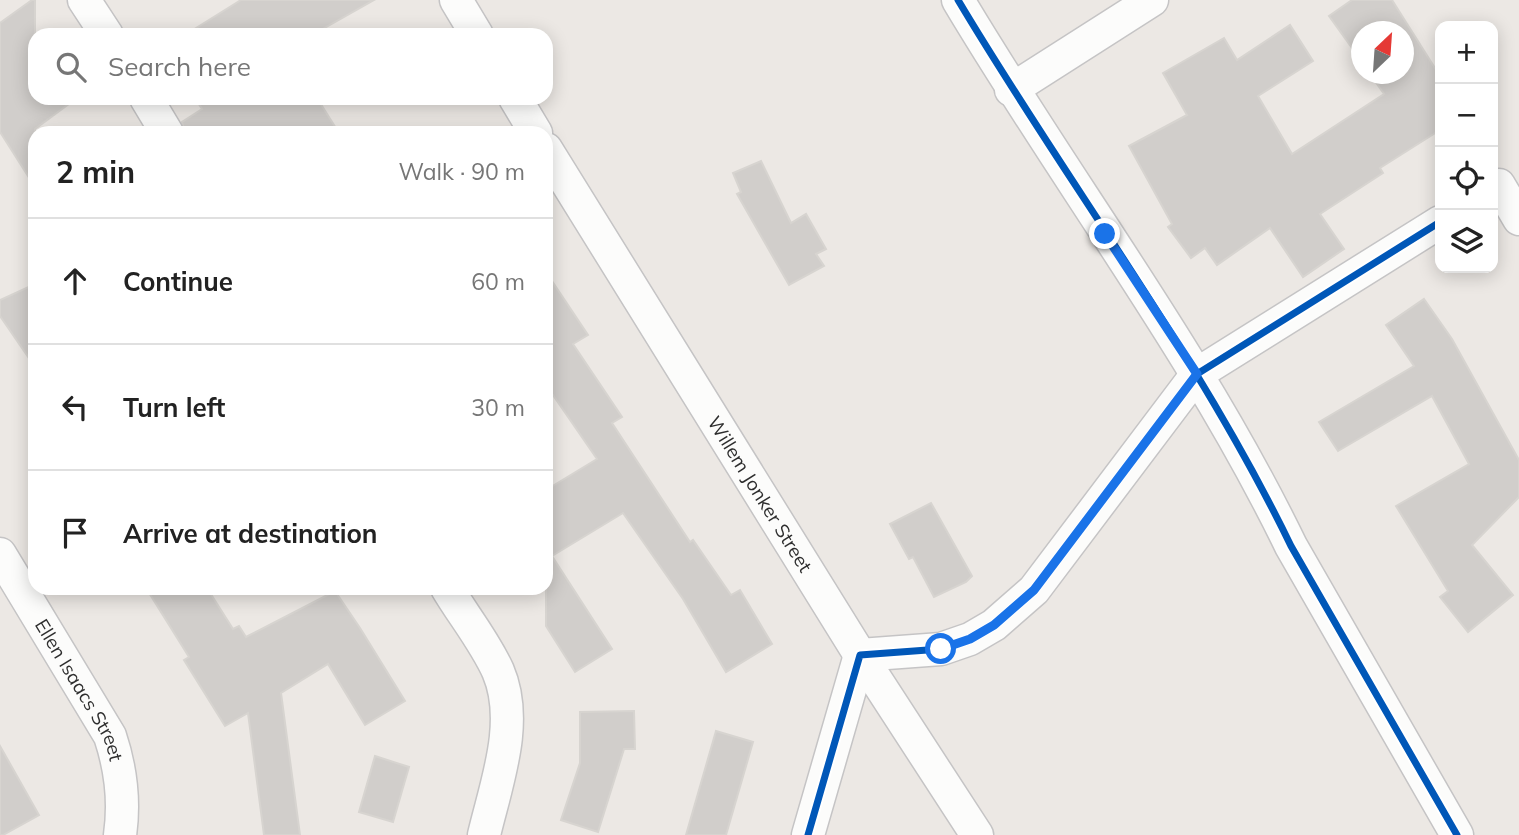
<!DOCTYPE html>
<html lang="en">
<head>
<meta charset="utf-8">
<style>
	body { margin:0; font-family:Mulish,sans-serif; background:#f2f2f2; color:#222 }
	.controls { position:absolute; right:21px; top:21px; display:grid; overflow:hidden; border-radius:14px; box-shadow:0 4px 18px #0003 }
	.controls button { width:63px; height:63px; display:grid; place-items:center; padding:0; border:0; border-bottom:2px solid #e0e0e0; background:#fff; color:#222; font:35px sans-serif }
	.compass { position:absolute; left:1351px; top:21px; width:63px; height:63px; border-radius:50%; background:#fff; box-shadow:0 4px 18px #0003; rotate:25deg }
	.stop { position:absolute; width:21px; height:21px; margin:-16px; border:5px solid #1a73e8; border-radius:50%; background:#fff }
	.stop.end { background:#1a73e8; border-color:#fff; box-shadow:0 2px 7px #0008 }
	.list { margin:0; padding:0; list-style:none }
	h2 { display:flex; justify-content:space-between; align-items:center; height:91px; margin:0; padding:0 28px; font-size:30px }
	h2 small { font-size:23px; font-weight:400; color:#767676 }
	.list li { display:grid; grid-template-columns:46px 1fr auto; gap:21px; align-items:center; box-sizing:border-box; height:126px; padding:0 28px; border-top:2px solid #e0e0e0 }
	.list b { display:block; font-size:26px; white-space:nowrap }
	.list em { font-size:23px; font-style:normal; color:#767676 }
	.icon { flex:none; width:38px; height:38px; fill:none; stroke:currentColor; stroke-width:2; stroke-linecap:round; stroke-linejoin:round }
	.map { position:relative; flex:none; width:1519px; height:835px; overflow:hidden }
	.search { position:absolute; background:#fff; box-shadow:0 4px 18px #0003; left:28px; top:28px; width:525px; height:77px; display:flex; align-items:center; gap:18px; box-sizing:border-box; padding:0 24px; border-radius:21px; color:#767676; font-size:26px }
	.panel { position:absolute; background:#fff; box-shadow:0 4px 18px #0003; left:28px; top:126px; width:525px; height:469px; border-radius:21px }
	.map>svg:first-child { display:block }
	.building { fill:#d1cecb; stroke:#d7d4d0; stroke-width:2 }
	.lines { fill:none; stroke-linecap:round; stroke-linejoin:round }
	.street-casing { stroke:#c5c4c5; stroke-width:35 }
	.street { stroke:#fcfcfb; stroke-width:32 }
	.cycleway-casing { stroke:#fff; stroke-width:11 }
	.cycleway { stroke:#0057b8; stroke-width:7 }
	.route { stroke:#1a73e8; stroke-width:9 }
	.labels { text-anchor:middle; stroke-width:6; stroke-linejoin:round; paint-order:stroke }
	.street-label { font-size:19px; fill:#2e2e2e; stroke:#fff }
</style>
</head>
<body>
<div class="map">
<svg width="1519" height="835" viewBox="0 0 1519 835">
	<rect width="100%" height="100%" fill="#ece8e4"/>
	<g class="building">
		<path d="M 32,0 L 35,0 L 35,98 L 77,98 L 35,129 L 35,187 L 0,132 L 0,23 Z"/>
		<path d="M 241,0 L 374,0 L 312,35 L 185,35 Z"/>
		<path d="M 1352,0 L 1392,0 L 1440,76 L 1440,130 L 1380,168 L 1383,173 L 1320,214 L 1344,249 L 1303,277 L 1270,228 L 1217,265 L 1205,248 L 1191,258 L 1168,227 L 1172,224 L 1129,146 L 1187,115 L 1163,73 L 1224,38 L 1237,60 L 1290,25 L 1313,61 L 1258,96 L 1292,154 L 1384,94 L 1370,74 L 1404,74 L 1404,32 L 1362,32 L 1362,62 L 1329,16 Z"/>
		<path d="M 195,98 L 317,98 L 339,133 L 185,133 L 182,122 L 202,109 Z"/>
		<path d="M 761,161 L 791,223 L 806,214 L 826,249 L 816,254 L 824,266 L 789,285 L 737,194 L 741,192 L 733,173 Z"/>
		<path d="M 546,272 L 588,335 L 573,344 L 622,417 L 612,423 L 690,542 L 693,540 L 731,595 L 740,590 L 772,644 L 726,672 L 683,599 L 623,513 L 552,556 L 612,649 L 575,672 L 546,626 L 546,490 L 597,459 L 546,385 Z"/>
		<path d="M 35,284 L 35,367 L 0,316 L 0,300 Z"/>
		<path d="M 1424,299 L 1452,339 L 1519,460 L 1519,497 L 1472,545 L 1513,595 L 1468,632 L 1440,597 L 1448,591 L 1396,506 L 1469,464 L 1432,396 L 1338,451 L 1319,422 L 1414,366 L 1386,325 Z"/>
		<path d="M 931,503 L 972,576 L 966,582 L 934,597 L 913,557 L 909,559 L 890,524 Z"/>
		<path d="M 146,588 L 207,588 L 233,629 L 239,626 L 246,637 L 335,591 L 360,628 L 405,701 L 365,725 L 328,664 L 281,693 L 300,835 L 264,835 L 248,713 L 225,726 L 184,660 L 189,657 Z"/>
		<path d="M 634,711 L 635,749 L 624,749 L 598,832 L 561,820 L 580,763 L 580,712 Z"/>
		<path d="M 716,731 L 753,742 L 726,835 L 686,835 Z"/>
		<path d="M 0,746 L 39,815 L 3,835 L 0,835 Z"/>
		<path d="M 375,756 L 409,767 L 393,822 L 359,812 Z"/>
	</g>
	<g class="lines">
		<defs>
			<g id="street">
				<path d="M 84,0 L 107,35"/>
				<path d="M 456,0 L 477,35"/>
				<path d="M 958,0 C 1067,183 1198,354 1291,546 L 1457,835"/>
				<path d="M 1011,90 L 1152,0"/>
				<path d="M 146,98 L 167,133"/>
				<path d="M 515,98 L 536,133"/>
				<path id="s1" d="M 546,149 L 860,655 L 977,835"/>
				<path d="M 1499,185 L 1519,219"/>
				<path id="s2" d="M 0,554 L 110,736 C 121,769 125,800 120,835"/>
				<path d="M 447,588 C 463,615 485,642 498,671 C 520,722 496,784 484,835"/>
				<path d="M 808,835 L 860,655 L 941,649 L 970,639 L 994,625 L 1034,590 L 1197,374 L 1440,222"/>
			</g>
		</defs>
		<use href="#street" class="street-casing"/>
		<use href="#street" class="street"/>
		<defs>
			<g id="cycleway">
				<path d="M 958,0 C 1067,183 1198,354 1291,546 L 1457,835"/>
				<path d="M 808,835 L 860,655 L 941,649 L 970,639 L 994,625 L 1034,590 L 1197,374 L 1440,222"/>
			</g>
		</defs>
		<use href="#cycleway" class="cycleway-casing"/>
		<use href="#cycleway" class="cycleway"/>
	</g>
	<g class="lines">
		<path class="route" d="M 941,649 L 970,639 L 994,625 L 1034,590 L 1197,374 L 1105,234"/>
	</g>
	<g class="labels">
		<g class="street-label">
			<text dy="7" stroke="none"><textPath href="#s1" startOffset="406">Willem Jonker Street</textPath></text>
			<text dy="7" stroke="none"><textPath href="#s2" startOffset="158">Ellen Isaacs Street</textPath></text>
		</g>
	</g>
</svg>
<div class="controls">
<button>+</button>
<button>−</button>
<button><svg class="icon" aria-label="locate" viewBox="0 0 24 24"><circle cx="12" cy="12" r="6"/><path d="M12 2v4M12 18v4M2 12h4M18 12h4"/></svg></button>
<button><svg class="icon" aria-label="layers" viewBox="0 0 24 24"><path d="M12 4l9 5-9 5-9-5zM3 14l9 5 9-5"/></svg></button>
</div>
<svg class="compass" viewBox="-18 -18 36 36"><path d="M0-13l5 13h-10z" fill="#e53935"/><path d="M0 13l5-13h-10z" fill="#767676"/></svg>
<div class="stop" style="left:941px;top:649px"></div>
<div class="stop end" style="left:1105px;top:234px"></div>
<div class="search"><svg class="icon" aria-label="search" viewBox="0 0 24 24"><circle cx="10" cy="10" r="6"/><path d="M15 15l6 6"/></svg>Search here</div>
<section class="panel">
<h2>2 min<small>Walk · 90 m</small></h2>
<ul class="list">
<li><svg class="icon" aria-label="ahead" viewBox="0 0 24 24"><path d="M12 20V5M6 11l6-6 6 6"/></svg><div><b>Continue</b></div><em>60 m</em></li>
<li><svg class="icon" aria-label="left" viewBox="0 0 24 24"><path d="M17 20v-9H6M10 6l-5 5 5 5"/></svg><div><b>Turn left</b></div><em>30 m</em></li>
<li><svg class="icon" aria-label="arrive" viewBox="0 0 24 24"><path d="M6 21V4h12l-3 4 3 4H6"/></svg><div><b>Arrive at destination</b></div></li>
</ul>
</section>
</div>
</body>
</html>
